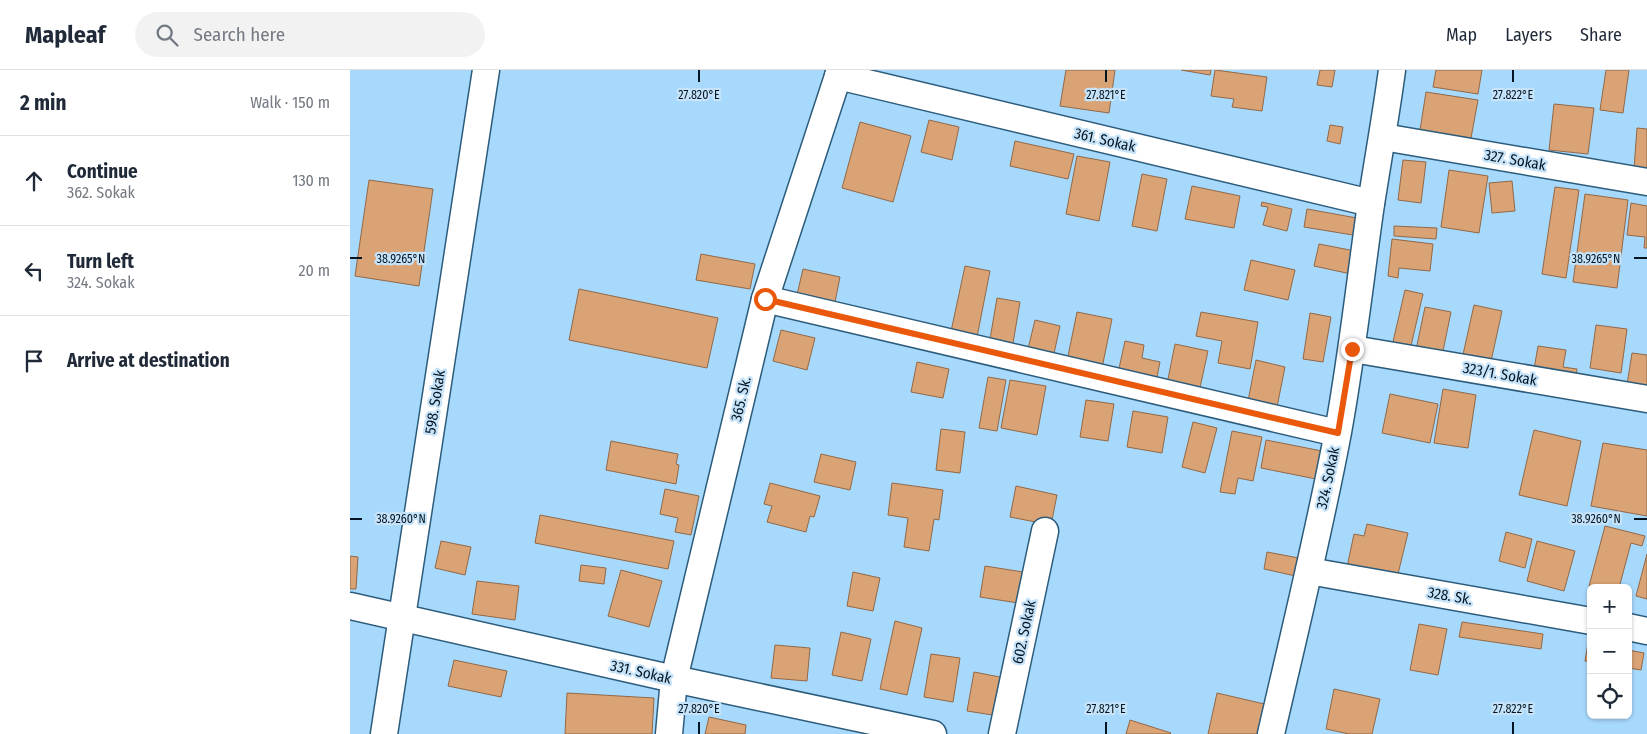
<!DOCTYPE html>
<html lang="en">
<head>
<meta charset="utf-8">
<style>
	body { margin:0; font-family:"Fira Sans Condensed",sans-serif; background:#f2f2f3; color:#1f2937 }
	.controls { position:absolute; right:15px; bottom:15px; display:grid; overflow:hidden; border-radius:8px; box-shadow:0 1px 4px #0004 }
	.controls button { width:45px; height:45px; display:grid; place-items:center; padding:0; border:0; border-bottom:1px solid #e0e1e3; background:#fff; color:#1f2937; font:25px sans-serif }
	.stop { position:absolute; width:15px; height:15px; margin:-11px; border:4px solid #ea580c; border-radius:50%; background:#fff }
	.stop.end { background:#ea580c; border-color:#fff; box-shadow:0 1px 5px #0008 }
	.list { margin:0; padding:0; list-style:none }
	h2 { display:flex; justify-content:space-between; align-items:center; height:65px; margin:0; padding:0 20px; font-size:21px }
	h2 small { font-size:16px; font-weight:400; color:#747a83 }
	.list li { display:grid; grid-template-columns:32px 1fr auto; gap:15px; align-items:center; box-sizing:border-box; height:90px; padding:0 20px; border-top:1px solid #e0e1e3 }
	.list b { display:block; font-size:19px; white-space:nowrap }
	.list p { margin:0; font-size:16px; white-space:nowrap; color:#747a83 }
	.list em { font-size:16px; font-style:normal; color:#747a83 }
	.icon { flex:none; width:28px; height:28px; fill:none; stroke:currentColor; stroke-width:2; stroke-linecap:round; stroke-linejoin:round }
	.map { position:relative; flex:none; width:1297px; height:664px; overflow:hidden }
	header { display:flex; align-items:center; gap:30px; box-sizing:border-box; height:70px; padding:0 25px; background:#fff; border-bottom:1px solid #e0e1e3 }
	header strong { font-size:24px }
	nav { display:flex; gap:28px; margin-inline-start:auto; font-size:18px }
	.search { width:350px; height:45px; background:#f2f2f3; display:flex; align-items:center; gap:12px; box-sizing:border-box; padding:0 18px; border-radius:28px; color:#747a83; font-size:19px }
	main { display:flex }
	aside { flex:1; background:#fff }
	.map>svg:first-child { display:block }
	.building { fill:#daa375; stroke:#926846 }
	.lines { fill:none; stroke-linecap:round; stroke-linejoin:round }
	.street-casing { stroke:#2d5c7b; stroke-width:29 }
	.street { stroke:#fff; stroke-width:26 }
	.route { stroke:#ea580c; stroke-width:6 }
	.ticks { fill:none; stroke:#031522; stroke-width:2 }
	.labels { text-anchor:middle; stroke-width:4.5; stroke-linejoin:round; paint-order:stroke }
	.street-label { font-size:15px; fill:#031522; stroke:#c6e3f9 }
	.ticks-label { font-size:12px; text-anchor:middle; fill:#031522; stroke:#c6e3f9; stroke-width:4.5; stroke-linejoin:round; paint-order:stroke }
</style>
</head>
<body>
<header>
<strong>Mapleaf</strong>
<div class="search"><svg class="icon" aria-label="search" viewBox="0 0 24 24"><circle cx="10" cy="10" r="6"/><path d="M15 15l6 6"/></svg>Search here</div>
<nav><a>Map</a><a>Layers</a><a>Share</a></nav>
</header>
<main>
<aside>
<h2>2 min<small>Walk · 150 m</small></h2>
<ul class="list">
<li><svg class="icon" aria-label="ahead" viewBox="0 0 24 24"><path d="M12 20V5M6 11l6-6 6 6"/></svg><div><b>Continue</b><p>362. Sokak</p></div><em>130 m</em></li>
<li><svg class="icon" aria-label="left" viewBox="0 0 24 24"><path d="M17 20v-9H6M10 6l-5 5 5 5"/></svg><div><b>Turn left</b><p>324. Sokak</p></div><em>20 m</em></li>
<li><svg class="icon" aria-label="arrive" viewBox="0 0 24 24"><path d="M6 21V4h12l-3 4 3 4H6"/></svg><div><b>Arrive at destination</b></div></li>
</ul>
</aside>
<div class="map">
<svg width="1297" height="664" viewBox="0 0 1297 664">
	<rect width="100%" height="100%" fill="#a7d9fd"/>
	<g class="building">
		<path d="M 716,0 L 765,0 L 759,43 L 710,36 Z"/>
		<path d="M 831,0 L 861,0 L 860,5 Z"/>
		<path d="M 865,0 L 917,7 L 912,41 L 882,37 L 884,29 L 861,26 Z"/>
		<path d="M 970,0 L 985,0 L 982,17 L 967,15 Z"/>
		<path d="M 1086,0 L 1132,0 L 1128,24 L 1083,17 Z"/>
		<path d="M 1256,0 L 1279,0 L 1273,43 L 1250,40 Z"/>
		<path d="M 1076,22 L 1128,30 L 1121,68 L 1070,60 Z"/>
		<path d="M 1204,34 L 1244,38 L 1238,84 L 1199,80 Z"/>
		<path d="M 579,50 L 609,57 L 602,90 L 571,82 Z"/>
		<path d="M 510,52 L 561,66 L 543,132 L 492,118 Z"/>
		<path d="M 980,55 L 993,57 L 990,74 L 977,71 Z"/>
		<path d="M 1287,58 L 1297,59 L 1297,100 L 1284,99 Z"/>
		<path d="M 665,71 L 724,84 L 718,109 L 660,96 Z"/>
		<path d="M 727,86 L 760,92 L 749,151 L 716,144 Z"/>
		<path d="M 1053,90 L 1076,92 L 1071,133 L 1048,130 Z"/>
		<path d="M 1099,100 L 1138,106 L 1129,163 L 1091,157 Z"/>
		<path d="M 792,104 L 817,109 L 807,161 L 782,156 Z"/>
		<path d="M 19,110 L 83,119 L 69,216 L 5,206 Z"/>
		<path d="M 1162,111 L 1165,141 L 1142,143 L 1139,113 Z"/>
		<path d="M 842,116 L 890,126 L 884,158 L 835,149 Z"/>
		<path d="M 1205,117 L 1229,120 L 1216,208 L 1192,204 Z"/>
		<path d="M 1235,124 L 1278,130 L 1267,218 L 1223,212 Z"/>
		<path d="M 912,132 L 942,139 L 937,161 L 913,155 L 918,137 L 911,136 Z"/>
		<path d="M 1281,133 L 1297,136 L 1297,178 L 1294,178 L 1295,167 L 1277,165 Z"/>
		<path d="M 957,139 L 1018,150 L 1015,167 L 954,157 Z"/>
		<path d="M 1044,156 L 1087,158 L 1086,169 L 1044,166 Z"/>
		<path d="M 1042,169 L 1083,174 L 1080,201 L 1049,198 L 1048,208 L 1038,206 Z"/>
		<path d="M 969,174 L 1005,181 L 1001,204 L 964,196 Z"/>
		<path d="M 351,184 L 405,194 L 400,219 L 346,210 Z"/>
		<path d="M 901,190 L 945,200 L 938,230 L 894,220 Z"/>
		<path d="M 615,196 L 640,201 L 626,272 L 600,266 Z"/>
		<path d="M 453,199 L 490,207 L 484,237 L 446,229 Z"/>
		<path d="M 229,219 L 368,248 L 357,298 L 219,270 Z"/>
		<path d="M 1055,220 L 1073,224 L 1060,280 L 1042,276 Z"/>
		<path d="M 647,228 L 670,232 L 662,279 L 639,275 Z"/>
		<path d="M 1124,235 L 1152,241 L 1140,296 L 1112,289 Z"/>
		<path d="M 1075,237 L 1101,242 L 1092,286 L 1066,280 Z"/>
		<path d="M 727,242 L 762,249 L 752,298 L 717,291 Z"/>
		<path d="M 851,242 L 908,252 L 900,299 L 868,293 L 872,271 L 846,266 Z"/>
		<path d="M 960,243 L 981,247 L 973,292 L 953,289 Z"/>
		<path d="M 685,250 L 710,256 L 703,288 L 677,283 Z"/>
		<path d="M 1246,255 L 1277,259 L 1271,303 L 1240,298 Z"/>
		<path d="M 431,260 L 465,268 L 457,300 L 423,291 Z"/>
		<path d="M 775,271 L 794,275 L 792,288 L 810,292 L 806,312 L 768,303 Z"/>
		<path d="M 825,274 L 858,281 L 849,322 L 817,314 Z"/>
		<path d="M 1188,276 L 1216,280 L 1213,297 L 1227,299 L 1225,312 L 1183,305 Z"/>
		<path d="M 1282,283 L 1297,285 L 1297,319 L 1276,321 Z"/>
		<path d="M 906,290 L 935,297 L 927,337 L 898,331 Z"/>
		<path d="M 567,292 L 599,299 L 593,328 L 561,322 Z"/>
		<path d="M 638,307 L 656,310 L 647,361 L 629,358 Z"/>
		<path d="M 660,310 L 696,316 L 687,365 L 651,358 Z"/>
		<path d="M 1093,319 L 1126,325 L 1118,378 L 1084,373 Z"/>
		<path d="M 1040,324 L 1088,334 L 1080,373 L 1032,363 Z"/>
		<path d="M 736,330 L 764,334 L 758,371 L 730,367 Z"/>
		<path d="M 783,341 L 818,347 L 812,383 L 777,377 Z"/>
		<path d="M 843,352 L 867,358 L 855,403 L 832,397 Z"/>
		<path d="M 591,359 L 615,362 L 610,403 L 586,400 Z"/>
		<path d="M 1184,360 L 1231,371 L 1217,436 L 1169,425 Z"/>
		<path d="M 882,361 L 912,367 L 903,411 L 888,408 L 885,424 L 870,422 Z"/>
		<path d="M 916,370 L 972,381 L 966,409 L 911,398 Z"/>
		<path d="M 261,371 L 328,384 L 326,394 L 329,395 L 326,414 L 256,400 Z"/>
		<path d="M 1253,373 L 1297,380 L 1297,446 L 1241,436 Z"/>
		<path d="M 471,384 L 506,392 L 500,420 L 464,412 Z"/>
		<path d="M 420,413 L 470,426 L 464,447 L 460,446 L 456,462 L 417,452 L 422,436 L 414,434 Z"/>
		<path d="M 542,413 L 593,420 L 589,450 L 584,449 L 579,481 L 554,477 L 558,448 L 538,445 Z"/>
		<path d="M 666,416 L 707,425 L 701,455 L 660,447 Z"/>
		<path d="M 315,419 L 349,426 L 341,465 L 325,462 L 328,448 L 310,444 Z"/>
		<path d="M 190,445 L 324,471 L 318,499 L 185,473 Z"/>
		<path d="M 1017,454 L 1058,463 L 1047,508 L 997,497 L 1004,464 L 1014,466 Z"/>
		<path d="M 1255,456 L 1295,466 L 1292,476 L 1281,473 L 1269,518 L 1239,516 Z"/>
		<path d="M 1156,462 L 1182,469 L 1175,498 L 1149,491 Z"/>
		<path d="M 91,471 L 121,477 L 115,505 L 85,498 Z"/>
		<path d="M 1187,471 L 1225,481 L 1214,521 L 1177,511 Z"/>
		<path d="M 917,482 L 954,489 L 950,507 L 914,499 Z"/>
		<path d="M 1297,484 L 1297,529 L 1286,526 Z"/>
		<path d="M 0,486 L 8,487 L 6,519 L 0,519 Z"/>
		<path d="M 231,495 L 256,498 L 254,514 L 229,511 Z"/>
		<path d="M 635,496 L 673,502 L 668,533 L 630,527 Z"/>
		<path d="M 271,500 L 312,511 L 299,557 L 258,546 Z"/>
		<path d="M 503,502 L 530,508 L 523,541 L 497,536 Z"/>
		<path d="M 127,511 L 169,516 L 165,550 L 122,544 Z"/>
		<path d="M 545,551 L 572,558 L 557,625 L 530,619 Z"/>
		<path d="M 1112,552 L 1193,564 L 1191,579 L 1109,567 Z"/>
		<path d="M 1069,554 L 1097,559 L 1088,605 L 1060,600 Z"/>
		<path d="M 491,562 L 521,569 L 512,611 L 482,605 Z"/>
		<path d="M 1238,573 L 1241,574 L 1241,592 L 1235,591 Z"/>
		<path d="M 425,575 L 460,578 L 457,611 L 421,608 Z"/>
		<path d="M 1278,580 L 1294,583 L 1291,600 L 1278,598 Z"/>
		<path d="M 581,584 L 610,588 L 603,632 L 574,627 Z"/>
		<path d="M 104,590 L 157,601 L 151,627 L 98,616 Z"/>
		<path d="M 624,602 L 655,608 L 649,646 L 617,641 Z"/>
		<path d="M 984,619 L 1030,629 L 1022,664 L 999,664 L 976,659 Z"/>
		<path d="M 217,623 L 304,628 L 302,664 L 215,664 Z"/>
		<path d="M 867,623 L 923,636 L 917,664 L 858,664 Z"/>
		<path d="M 359,647 L 396,655 L 395,664 L 355,664 Z"/>
		<path d="M 780,650 L 821,663 L 820,664 L 776,664 Z"/>
	</g>
	<g class="lines">
		<defs>
			<g id="street">
				<path d="M 488,6 L 1021,133"/>
				<path d="M 1033,67 L 1297,112"/>
				<path d="M 415,229 L 987,363"/>
				<path d="M 1003,279 L 1297,329"/>
				<path d="M 959,501 L 1241,551"/>
				<path d="M 0,536 L 324,609 L 583,664"/>
				<path d="M 1278,557 L 1297,561"/>
				<path d="M 34,664 L 136,0"/>
				<path d="M 319,664 L 324,609 L 415,229 L 490,0"/>
				<path d="M 652,664 L 695,461"/>
				<path d="M 921,664 C 944,564 969,463 988,362 C 1002,286 1010,210 1021,134 C 1028,89 1036,45 1042,0"/>
			</g>
		</defs>
		<use href="#street" class="street-casing"/>
		<use href="#street" class="street"/>
	</g>
	<g class="lines">
		<path class="route" d="M 415,229 L 988,363 L 1002,279"/>
	</g>
	<path class="ticks" d="M 349,0 L 349,12M 756,0 L 756,12M 1163,0 L 1163,12M 0,188 L 12,188M 1284,188 L 1297,188M 0,449 L 12,449M 1284,449 L 1297,449M 349,652 L 349,664M 756,652 L 756,664M 1163,652 L 1163,664"/>
	<g class="labels">
		<g class="street-label">
			<text transform="translate(755 70) rotate(13)" y="5">361. Sokak</text>
			<text transform="translate(1165 90) rotate(10)" y="5">327. Sokak</text>
			<text transform="translate(1150 304) rotate(10)" y="5">323/1. Sokak</text>
			<text transform="translate(391 329) rotate(-77)" y="5">365. Sk.</text>
			<text transform="translate(85 332) rotate(-81)" y="5">598. Sokak</text>
			<text transform="translate(978 408) rotate(-78)" y="5">324. Sokak</text>
			<text transform="translate(1100 526) rotate(10)" y="5">328. Sk.</text>
			<text transform="translate(674 562) rotate(-78)" y="5">602. Sokak</text>
			<text transform="translate(291 602) rotate(13)" y="5">331. Sokak</text>
		</g>
	</g>
	<g class="ticks-label">
		<text x="349" y="29">27.820°E</text>
		<text x="756" y="29">27.821°E</text>
		<text x="1163" y="29">27.822°E</text>
		<text x="51" y="193">38.9265°N</text>
		<text x="1246" y="193">38.9265°N</text>
		<text x="51" y="453">38.9260°N</text>
		<text x="1246" y="453">38.9260°N</text>
		<text x="349" y="643">27.820°E</text>
		<text x="756" y="643">27.821°E</text>
		<text x="1163" y="643">27.822°E</text>
	</g>
</svg>
<div class="controls">
<button>+</button>
<button>−</button>
<button><svg class="icon" aria-label="locate" viewBox="0 0 24 24"><circle cx="12" cy="12" r="6"/><path d="M12 2v4M12 18v4M2 12h4M18 12h4"/></svg></button>
</div>
<div class="stop" style="left:415px;top:229px"></div>
<div class="stop end" style="left:1002px;top:279px"></div>
</div>
</main>
</body>
</html>
